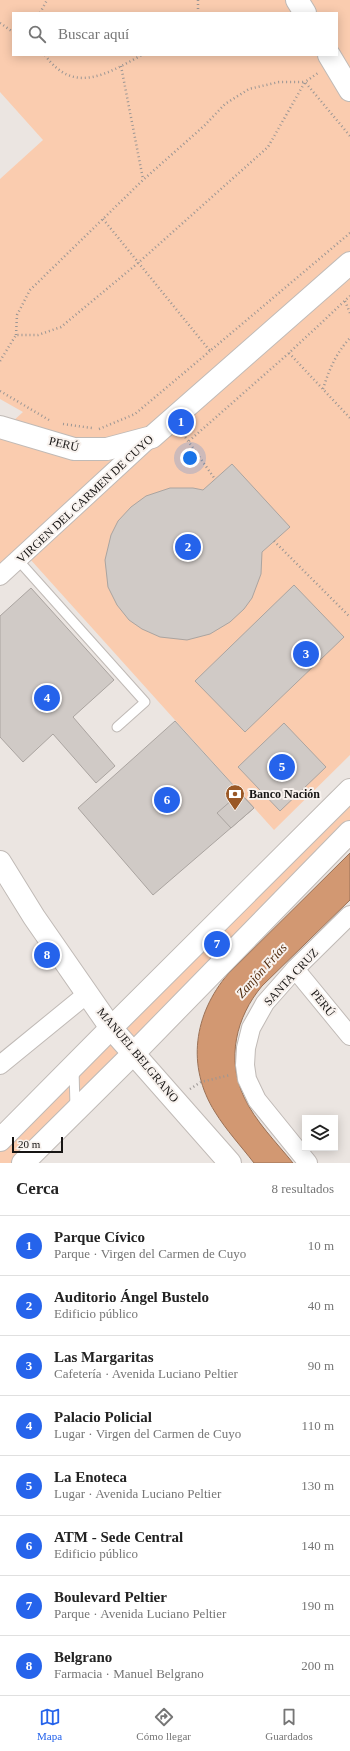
<!DOCTYPE html>
<html lang="es">
<head>
<meta charset="utf-8">
<style>
	body { margin:0; font-family:"Times New Roman",serif; background:#f6f6f6; color:#222 }
	.controls { position:absolute; right:12px; bottom:12px; display:grid; overflow:hidden; border-radius:0px; box-shadow:0 2px 10px #0003 }
	.controls button { width:36px; height:36px; display:grid; place-items:center; padding:0; border:0; border-bottom:1px solid #e0e0e0; background:#fff; color:#222; font:20px sans-serif }
	.scale { position:absolute; left:12px; bottom:10px; width:51px; box-sizing:border-box; padding-left:4px; border:2px solid #171514; border-top:0; font-size:11px; line-height:14px; white-space:nowrap; color:#171514; -webkit-text-stroke:3px #f8f2ee; paint-order:stroke }
	.you { position:absolute; left:190px; top:458px; width:14px; height:14px; margin:-10px; border:3px solid #fff; border-radius:50%; background:#1a73e8; box-shadow:0 0 0 6px #1a73e833 }
	.badge { display:grid; place-items:center; width:26px; height:26px; border-radius:50%; background:#2563eb; color:#fff; font-size:13px; font-weight:700 }
	.pin { position:absolute; translate:-50% -50%; border:2px solid #fff; box-shadow:0 1px 4px #0006 }
	.list { margin:0; padding:0; list-style:none }
	h2 { display:flex; justify-content:space-between; align-items:center; height:52px; margin:0; padding:0 16px; font-size:17px }
	h2 small { font-size:13px; font-weight:400; color:#767676 }
	.list li { display:grid; grid-template-columns:26px 1fr auto; gap:12px; align-items:center; box-sizing:border-box; height:60px; padding:0 16px; border-top:1px solid #e0e0e0 }
	.list b { display:block; font-size:15px; white-space:nowrap }
	.list p { margin:0; font-size:13px; white-space:nowrap; color:#767676 }
	.list em { font-size:13px; font-style:normal; color:#767676 }
	.icon { flex:none; width:22px; height:22px; fill:none; stroke:currentColor; stroke-width:2; stroke-linecap:round; stroke-linejoin:round }
	.map { position:relative; flex:none; width:350px; height:1163px; overflow:hidden }
	.search { position:absolute; background:#fff; box-shadow:0 2px 10px #0003; left:12px; right:12px; top:12px; height:44px; display:flex; align-items:center; gap:10px; box-sizing:border-box; padding:0 14px; border-radius:0px; color:#767676; font-size:15px }
	.sheet { height:532px; background:#fff }
	nav { display:flex; justify-content:space-around; align-items:center; box-sizing:border-box; height:56px; border-top:1px solid #e0e0e0; background:#fff; font-size:11px; color:#767676 }
	nav a { display:grid; justify-items:center; gap:2px }
	nav .on { color:#2563eb }
	.map>svg:first-child { display:block }
	.green { fill:#faccaf; fill-rule:evenodd }
	.water { fill:#d29872; stroke:#9a7156 }
	.building { fill:#d0cac6; stroke:#aaa4a0 }
	.lines { fill:none; stroke-linecap:round; stroke-linejoin:round }
	.service-casing { stroke:#c0bab6; stroke-width:11 }
	.minor-casing { stroke:#c0bab6; stroke-width:20 }
	.tertiary-casing { stroke:#c0bab6; stroke-width:24 }
	.secondary-casing { stroke:#c0bab6; stroke-width:24 }
	.path { stroke:#9b9694; stroke-width:2.5; stroke-dasharray:1 3; stroke-linecap:butt }
	.service { stroke:#fff; stroke-width:9 }
	.minor { stroke:#fff; stroke-width:18 }
	.tertiary { stroke:#fff; stroke-width:22 }
	.secondary { stroke:#fff; stroke-width:22 }
	.labels { text-anchor:middle; stroke-width:4; stroke-linejoin:round; paint-order:stroke }
	.street-label { font-size:12px; fill:#171514; stroke:#f8f2ee }
	.poi-label { font-size:12px; font-weight:bold; fill:#171514; stroke:#f8f2ee; text-anchor:start }
	.water-label { font-size:13px; font-style:italic; fill:#522c0e; stroke:#f8f2ee }
</style>
</head>
<body>
<div class="map">
<svg width="350" height="1163" viewBox="0 0 350 1163">
	<rect width="100%" height="100%" fill="#ebe5e1"/>
	<g class="green">
		<path d="M 0,0 L 350,0 L 350,755 L 274,830 L 21,549 L 0,566 L 0,433 L 23,412 L 0,399 L 0,179 L 43,140 L 0,92 ZM 13,13 L 337,13 L 337,55 L 13,55 Z"/>
		<path d="M 350,794 L 350,827 L 18,1163 L 0,1163 L 0,1150 Z"/>
	</g>
	<path class="water" d="M 350,853 L 350,900 L 262,986 C 236,1017 226,1059 244,1097 C 255,1121 276,1142 293,1163 L 254,1163 C 241,1146 226,1130 215,1112 C 186,1066 194,1014 228,974 Z"/>
	<g class="building">
		<path d="M 232,464 L 290,527 L 262,552 L 261,574 L 252,598 L 244,609 L 230,622 L 210,634 L 187,640 L 160,637 L 142,629 L 129,620 L 117,605 L 108,587 L 105,560 L 111,535 L 118,521 L 131,507 L 146,496 L 170,488 L 193,488 L 203,490 Z"/>
		<path d="M 294,585 L 344,637 L 245,732 L 195,681 Z"/>
		<path d="M 31,588 L 114,680 L 73,717 L 115,766 L 96,783 L 53,734 L 23,762 L 0,737 L 0,616 Z"/>
		<path d="M 175,721 L 254,808 L 153,895 L 78,808 Z"/>
		<path d="M 284,723 L 326,767 L 280,811 L 238,767 Z"/>
		<path d="M 240,793 L 254,808 L 231,828 L 217,813 Z"/>
	</g>
	<g class="lines">
		<defs>
			<g id="service">
				<path d="M 18,560 L 145,702 L 117,727"/>
				<path d="M 74,1069 L 75,1108"/>
			</g>
			<g id="minor">
				<path d="M 0,576 L 151,437"/>
				<path d="M 295,969 L 350,1036"/>
				<path d="M 0,1065 L 87,994"/>
				<path d="M 308,1163 L 257,1100 L 247,1079 L 245,1065 L 246,1048 L 251,1028 L 265,1003 L 295,969 L 350,915"/>
			</g>
			<g id="tertiary">
				<path d="M 297,0 L 305,13"/>
				<path d="M 329,55 L 350,90"/>
				<path d="M 0,427 L 74,449 L 107,449 L 152,437 L 350,263"/>
				<path d="M 0,1140 L 111,1028"/>
				<path d="M 23,1163 L 134,1053"/>
			</g>
			<g id="secondary">
				<path d="M 0,862 L 34,917 L 111,1028 L 230,1163"/>
				<path d="M 111,1028 L 350,790"/>
				<path d="M 134,1053 L 350,832"/>
			</g>
		</defs>
		<use href="#service" class="service-casing"/>
		<use href="#minor" class="minor-casing"/>
		<use href="#tertiary" class="tertiary-casing"/>
		<use href="#secondary" class="secondary-casing"/>
		<g class="path">
			<path d="M 40,13 L 47,0"/>
			<path d="M 198,13 L 198,0"/>
			<path d="M 0,23 L 13,32"/>
			<path d="M 45,55 C 74,96 108,73 142,55"/>
			<path d="M 121,66 L 143,179"/>
			<path d="M 103,219 L 210,351 L 350,233"/>
			<path d="M 345,301 L 350,313"/>
			<path d="M 16,335 L 17,315 L 30,290 L 143,180 L 205,125 L 225,104 L 249,89 L 279,82 L 305,82 L 350,136"/>
			<path d="M 289,353 L 350,418"/>
			<path d="M 0,361 L 16,335 L 38,335 L 61,327 L 138,263 L 268,147 L 305,82 L 318,73"/>
			<path d="M 323,389 C 329,370 336,353 350,338"/>
			<path d="M 0,391 L 49,420"/>
			<path d="M 63,424 L 92,428"/>
			<path d="M 99,429 L 135,414 L 210,351"/>
			<path d="M 183,434 L 215,479"/>
			<path d="M 189,441 L 289,353 L 350,296"/>
			<path d="M 274,541 L 350,617"/>
			<path d="M 190,1089 L 201,1082 L 230,1075"/>
		</g>
		<use href="#service" class="service"/>
		<use href="#minor" class="minor"/>
		<use href="#tertiary" class="tertiary"/>
		<use href="#secondary" class="secondary"/>
	</g>
	<defs>
		<symbol id="bank-pin" viewBox="-11 -11 22 30"><path d="M0 17L-7.5 6A9.5 9.5 0 1 1 7.5 6Z" fill="#9a5826" stroke="#f8f2ee"/><path d="M-6-4H6V4H-6ZM0-2.3a2.3 2.3 0 1 0 0 4.6a2.3 2.3 0 1 0 0-4.6Z" fill="#fff"/></symbol>
	</defs>
	<g fill-rule="evenodd">
		<use href="#bank-pin" x="224" y="783" width="22" height="30"/>
	</g>
	<g class="labels">
		<g class="street-label">
			<text transform="translate(64 444) rotate(13)" y="4">PERÚ</text>
			<text transform="translate(85 499) rotate(-43)" y="4">VIRGEN DEL CARMEN DE CUYO</text>
			<text transform="translate(291 977) rotate(-47)" y="4">SANTA CRUZ</text>
			<text transform="translate(323 1003) rotate(51)" y="4">PERÚ</text>
			<text transform="translate(138 1055) rotate(50)" y="4">MANUEL BELGRANO</text>
		</g>
		<g class="poi-label">
			<text x="249" y="798">Banco Nación</text>
		</g>
		<g class="water-label">
			<text transform="translate(261 970) rotate(-48)" y="5">Zanjón Frías</text>
		</g>
	</g>
</svg>
<div class="controls">
<button><svg class="icon" aria-label="layers" viewBox="0 0 24 24"><path d="M12 4l9 5-9 5-9-5zM3 14l9 5 9-5"/></svg></button>
</div>
<div class="scale">20 m</div>
<div class="you"></div>
<div class="pin badge" style="left:181px;top:422px">1</div>
<div class="pin badge" style="left:188px;top:547px">2</div>
<div class="pin badge" style="left:306px;top:654px">3</div>
<div class="pin badge" style="left:47px;top:698px">4</div>
<div class="pin badge" style="left:282px;top:767px">5</div>
<div class="pin badge" style="left:167px;top:800px">6</div>
<div class="pin badge" style="left:217px;top:944px">7</div>
<div class="pin badge" style="left:47px;top:955px">8</div>
<div class="search"><svg class="icon" aria-label="search" viewBox="0 0 24 24"><circle cx="10" cy="10" r="6"/><path d="M15 15l6 6"/></svg>Buscar aquí</div>
</div>
<section class="sheet">
<h2>Cerca<small>8 resultados</small></h2>
<ul class="list">
<li><span class="badge">1</span><div><b>Parque Cívico</b><p>Parque · Virgen del Carmen de Cuyo</p></div><em>10 m</em></li>
<li><span class="badge">2</span><div><b>Auditorio Ángel Bustelo</b><p>Edificio público</p></div><em>40 m</em></li>
<li><span class="badge">3</span><div><b>Las Margaritas</b><p>Cafetería · Avenida Luciano Peltier</p></div><em>90 m</em></li>
<li><span class="badge">4</span><div><b>Palacio Policial</b><p>Lugar · Virgen del Carmen de Cuyo</p></div><em>110 m</em></li>
<li><span class="badge">5</span><div><b>La Enoteca</b><p>Lugar · Avenida Luciano Peltier</p></div><em>130 m</em></li>
<li><span class="badge">6</span><div><b>ATM - Sede Central</b><p>Edificio público</p></div><em>140 m</em></li>
<li><span class="badge">7</span><div><b>Boulevard Peltier</b><p>Parque · Avenida Luciano Peltier</p></div><em>190 m</em></li>
<li><span class="badge">8</span><div><b>Belgrano</b><p>Farmacia · Manuel Belgrano</p></div><em>200 m</em></li>
</ul>
</section>
<nav>
<a class="on"><svg class="icon" aria-label="map" viewBox="0 0 24 24"><path d="M3 6l6-2 6 2 6-2v14l-6 2-6-2-6 2zM9 4v14M15 6v14"/></svg>Mapa</a>
<a><svg class="icon" aria-label="directions" viewBox="0 0 24 24"><path d="M12 3l9 9-9 9-9-9zM9 14v-3h6M13 9l2 2-2 2"/></svg>Cómo llegar</a>
<a><svg class="icon" aria-label="saved" viewBox="0 0 24 24"><path d="M7 4h10v16l-5-4-5 4z"/></svg>Guardados</a>
</nav>
</body>
</html>
